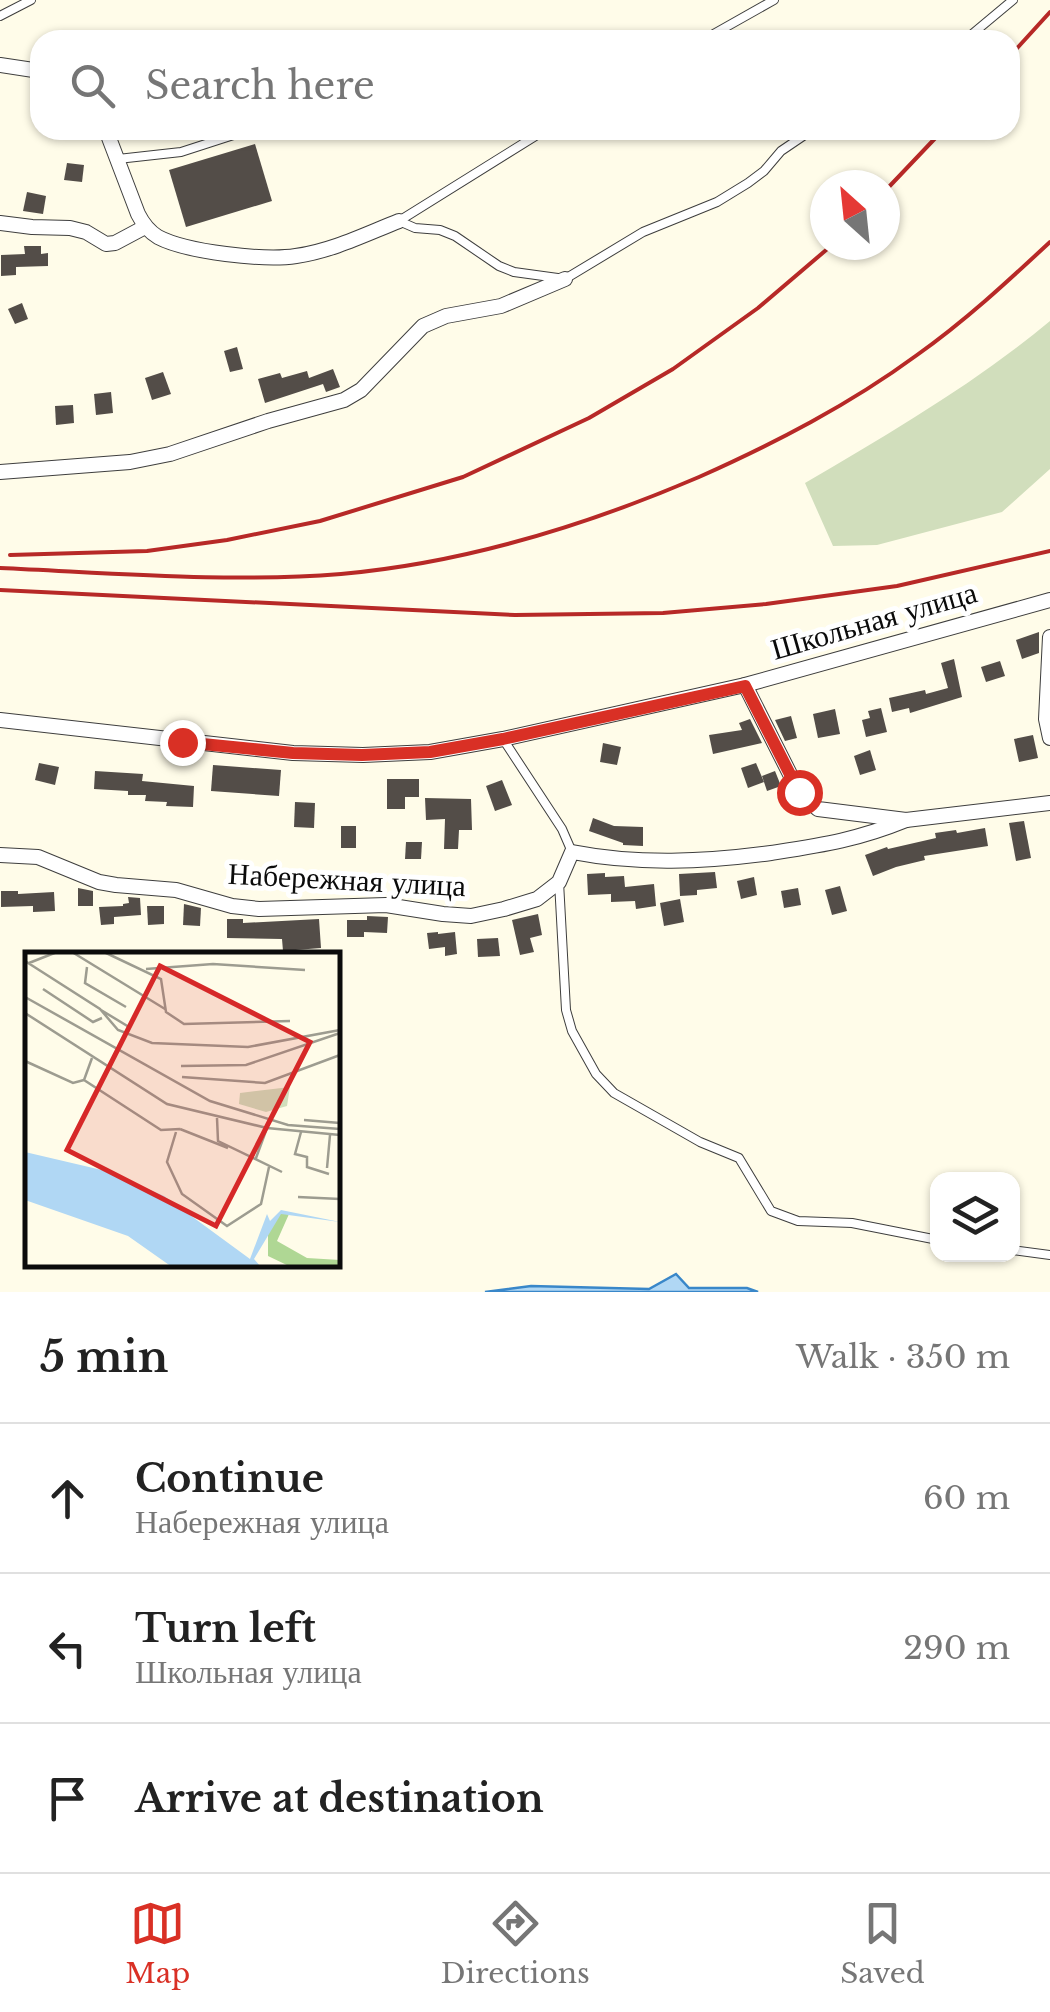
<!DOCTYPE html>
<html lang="en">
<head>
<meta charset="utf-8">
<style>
	body { margin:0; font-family:"Libre Baskerville",serif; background:#f2f2f2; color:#222 }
	.controls { position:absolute; right:30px; bottom:30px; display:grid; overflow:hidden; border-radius:20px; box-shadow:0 2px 8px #0004 }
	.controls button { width:90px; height:90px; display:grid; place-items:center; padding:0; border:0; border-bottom:2px solid #e0e0e0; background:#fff; color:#222; font:50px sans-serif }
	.compass { position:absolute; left:810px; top:170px; width:90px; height:90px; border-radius:50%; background:#fff; box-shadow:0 2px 8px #0004; rotate:333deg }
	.stop { position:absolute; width:30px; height:30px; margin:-22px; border:8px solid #d93025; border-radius:50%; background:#fff }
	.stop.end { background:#d93025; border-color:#fff; box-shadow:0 2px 10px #0008 }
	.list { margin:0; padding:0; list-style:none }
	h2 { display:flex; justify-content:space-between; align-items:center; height:130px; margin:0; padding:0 40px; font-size:42px }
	h2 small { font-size:32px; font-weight:400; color:#767676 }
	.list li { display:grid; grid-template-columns:65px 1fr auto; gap:30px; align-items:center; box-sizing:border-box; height:150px; padding:0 40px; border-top:2px solid #e0e0e0 }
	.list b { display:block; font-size:38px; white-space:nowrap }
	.list p { margin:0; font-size:32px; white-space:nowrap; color:#767676 }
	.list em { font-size:32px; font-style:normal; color:#767676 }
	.icon { flex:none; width:55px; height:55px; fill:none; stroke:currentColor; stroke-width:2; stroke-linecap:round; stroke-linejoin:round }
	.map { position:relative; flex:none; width:1050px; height:1292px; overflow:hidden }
	.search { position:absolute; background:#fff; box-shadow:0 2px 8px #0004; left:30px; right:30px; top:30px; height:110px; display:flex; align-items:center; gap:25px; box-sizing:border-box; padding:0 35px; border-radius:30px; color:#767676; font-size:38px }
	.sheet { height:580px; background:#fff }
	nav { display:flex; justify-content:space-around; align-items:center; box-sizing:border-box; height:140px; border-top:2px solid #e0e0e0; background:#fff; font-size:28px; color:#767676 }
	nav a { display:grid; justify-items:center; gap:5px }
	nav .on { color:#d93025 }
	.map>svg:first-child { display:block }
	.cemetery { fill:#d1debc }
	.water { fill:#b0d7f4; stroke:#3987c9; stroke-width:2.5 }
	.building { fill:#534d48 }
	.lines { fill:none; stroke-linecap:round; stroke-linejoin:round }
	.lane-casing { stroke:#3e3e3e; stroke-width:10 }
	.street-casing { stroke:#3e3e3e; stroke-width:16 }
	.lane { stroke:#fff; stroke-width:8 }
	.street { stroke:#fff; stroke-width:14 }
	.rail { stroke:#b72927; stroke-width:4 }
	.route { stroke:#d93025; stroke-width:12 }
	.labels { text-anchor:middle; stroke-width:10; stroke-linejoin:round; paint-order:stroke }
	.street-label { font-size:30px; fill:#0b0b0b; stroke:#fff }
	.inset-road { fill:none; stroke:#9d9c90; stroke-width:2.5 }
	.view { fill:#d62828; fill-opacity:0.15; stroke:#d62828; stroke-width:5 }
	.inset-edge { fill:none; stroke:#0b0b0b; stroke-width:5 }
</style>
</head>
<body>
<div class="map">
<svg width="1050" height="1292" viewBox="0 0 1050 1292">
	<rect width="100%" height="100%" fill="#fffce9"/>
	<path class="cemetery" d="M 1050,321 L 1050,469 L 1002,512 L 877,545 L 833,546 L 805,483 C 890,433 974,384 1050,321 Z"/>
	<path class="water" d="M 676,1274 L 689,1288 L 747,1288 L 758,1292 L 485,1292 L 531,1286 L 649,1289 Z"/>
	<g class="building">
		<path d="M 255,144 L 272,201 L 186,227 L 169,170 Z"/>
		<path d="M 67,163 L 84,165 L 82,182 L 64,180 Z"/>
		<path d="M 27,192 L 46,196 L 43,214 L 23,211 Z"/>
		<path d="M 24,246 L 41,246 L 41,254 L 48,253 L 48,266 L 16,267 L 16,275 L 1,276 L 1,255 L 25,254 Z"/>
		<path d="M 22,303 L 28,319 L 15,324 L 8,309 Z"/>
		<path d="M 237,347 L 243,369 L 230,372 L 224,351 Z"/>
		<path d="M 333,369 L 340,387 L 326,392 L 323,384 L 265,403 L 258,379 L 280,373 L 282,378 L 307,371 L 309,378 Z"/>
		<path d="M 163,372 L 171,394 L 152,400 L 145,378 Z"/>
		<path d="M 111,392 L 113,413 L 96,415 L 94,394 Z"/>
		<path d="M 73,405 L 74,423 L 56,425 L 55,406 Z"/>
		<path d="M 1039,632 L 1039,653 L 1022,659 L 1016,640 Z"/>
		<path d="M 954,659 L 962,697 L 910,713 L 909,708 L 892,712 L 889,698 L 925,690 L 926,694 L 948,688 L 941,663 Z"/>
		<path d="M 1000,661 L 1005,676 L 986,682 L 981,667 Z"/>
		<path d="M 881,708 L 887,732 L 866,737 L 862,720 L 870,718 L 868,711 Z"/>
		<path d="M 835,709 L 840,734 L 818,738 L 813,714 Z"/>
		<path d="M 791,716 L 797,738 L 785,741 L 775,720 Z"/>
		<path d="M 750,719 L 762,743 L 713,754 L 709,735 L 742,730 L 739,723 Z"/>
		<path d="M 1033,735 L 1038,758 L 1019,762 L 1014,739 Z"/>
		<path d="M 603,743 L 621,747 L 617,765 L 600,762 Z"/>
		<path d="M 870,750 L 876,770 L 860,775 L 854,756 Z"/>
		<path d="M 39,763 L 59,767 L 55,785 L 35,780 Z"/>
		<path d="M 756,763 L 764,782 L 748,788 L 741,768 Z"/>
		<path d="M 213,765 L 281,770 L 279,796 L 211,791 Z"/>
		<path d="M 95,771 L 143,774 L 142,781 L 194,786 L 193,807 L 166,806 L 167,802 L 145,801 L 146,795 L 128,795 L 128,791 L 94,789 Z"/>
		<path d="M 775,771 L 781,786 L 767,791 L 762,776 Z"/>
		<path d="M 387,779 L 419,779 L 419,797 L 405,797 L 405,809 L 387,809 Z"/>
		<path d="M 502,780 L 512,805 L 495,811 L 486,786 Z"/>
		<path d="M 425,798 L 471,799 L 472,830 L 459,830 L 458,849 L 444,849 L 445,819 L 426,820 Z"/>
		<path d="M 295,802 L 315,803 L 314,828 L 294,827 Z"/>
		<path d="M 593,818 L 614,826 L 643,827 L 643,846 L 623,845 L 623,843 L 589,831 Z"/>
		<path d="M 1024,821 L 1031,858 L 1016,861 L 1009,823 Z"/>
		<rect x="341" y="826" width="15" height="22"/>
		<path d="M 985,828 L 988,846 L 924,856 L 925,860 L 896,867 L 873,876 L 865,855 L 887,847 L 888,849 L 936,838 L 935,833 L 956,830 L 957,833 Z"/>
		<path d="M 406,842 L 422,842 L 421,859 L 405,859 Z"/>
		<path d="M 715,872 L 717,888 L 697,890 L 697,895 L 680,896 L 679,874 Z"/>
		<path d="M 605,873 L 605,877 L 624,876 L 625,887 L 654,884 L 656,906 L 636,909 L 635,901 L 611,902 L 611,894 L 588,895 L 587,874 Z"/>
		<path d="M 754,877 L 757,895 L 741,899 L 737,881 Z"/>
		<path d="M 840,886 L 847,911 L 832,915 L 825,890 Z"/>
		<path d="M 78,888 L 93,891 L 93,906 L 78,906 Z"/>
		<path d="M 798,888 L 801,905 L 784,908 L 781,891 Z"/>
		<path d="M 1,891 L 18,891 L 18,894 L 54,892 L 55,911 L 33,912 L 33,906 L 1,907 Z"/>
		<path d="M 128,897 L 140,898 L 141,915 L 114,917 L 114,924 L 101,925 L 99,907 L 123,906 L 123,904 L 129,903 Z"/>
		<path d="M 680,899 L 684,922 L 664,926 L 660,903 Z"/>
		<path d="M 184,904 L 201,908 L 200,926 L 183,925 Z"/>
		<path d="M 147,906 L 164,906 L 164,924 L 148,925 Z"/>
		<path d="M 538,914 L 542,935 L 530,938 L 534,952 L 520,955 L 512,920 Z"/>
		<path d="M 367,916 L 388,917 L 387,933 L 364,932 L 364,937 L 347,937 L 347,920 L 367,920 Z"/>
		<path d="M 227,919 L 243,919 L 243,923 L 319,919 L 321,948 L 283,951 L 282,939 L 227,938 Z"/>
		<path d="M 438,932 L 438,934 L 455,932 L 457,954 L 445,956 L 445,947 L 429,949 L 427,933 Z"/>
		<path d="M 498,938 L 500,956 L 478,957 L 477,939 Z"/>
	</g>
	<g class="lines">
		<defs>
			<g id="lane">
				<path d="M 0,16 L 31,0"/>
				<path d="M 703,40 L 774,0"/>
				<path d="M 965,40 L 1013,0"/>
				<path d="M 118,159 L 181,152 L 249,130"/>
				<path d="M 399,221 L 415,228 L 440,230 L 455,236 L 499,266 L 514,272 L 565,279 L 643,232 L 717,202 L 748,183 L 764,171 L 781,151 L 812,130"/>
				<path d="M 399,221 L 545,130"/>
				<path d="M 503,739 L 562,829 L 572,852"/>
				<path d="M 559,882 L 566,1010 L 572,1031 L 596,1074 L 614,1093 L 700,1142 L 739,1158 L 771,1211 L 798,1221 L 852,1223 L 938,1240"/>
				<path d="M 1012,1250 L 1050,1255"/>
			</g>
			<g id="street">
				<path d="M 0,65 L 40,71"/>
				<path d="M 106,130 L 138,214 C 143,224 148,231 158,237 C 186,252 265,261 296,256 C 332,251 366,234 399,221"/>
				<path d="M 0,223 L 32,227 L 70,228 L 86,232 L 106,244 L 115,243 L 145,227"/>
				<path d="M 0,472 L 130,462 L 170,454 L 268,421 L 344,400 L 361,390 L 423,326 L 446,316 L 501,306 L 565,279"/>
				<path d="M 1050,637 L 1046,719 L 1050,738"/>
				<path d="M 745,685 L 799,792 L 818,809 L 906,820 L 1050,803"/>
				<path d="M 0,720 L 293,753 L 363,755 L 430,752 L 503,739 L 745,685 L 1050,600"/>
				<path d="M 0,855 L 38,857 L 99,882 L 116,885 L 176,890 L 232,906 L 259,909 L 386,905 L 443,914 L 471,916 L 504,909 L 537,899 L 559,882 L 572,852 C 639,865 704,862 771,853 C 822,845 857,840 906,820"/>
			</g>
		</defs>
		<use href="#lane" class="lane-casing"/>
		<use href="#street" class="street-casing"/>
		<use href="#lane" class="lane"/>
		<use href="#street" class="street"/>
		<g class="rail">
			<path d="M 1010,56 L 1050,12"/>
			<path d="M 885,191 L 943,130"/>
			<path d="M 10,555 L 147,551 L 227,540 L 320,521 L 463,477 L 589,418 L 673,369 L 758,308 L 832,245"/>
			<path d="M 0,568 C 113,573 228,583 341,574 C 465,563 585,526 699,477 C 775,443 849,405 917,355 C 965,321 1007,282 1050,242"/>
			<path d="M 0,590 L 515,615 L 663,613 L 766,604 L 897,586 L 1050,551"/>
		</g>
	</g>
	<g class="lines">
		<path class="route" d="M 182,742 L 293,753 L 362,755 L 430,752 L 503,739 L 745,686 L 799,792"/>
	</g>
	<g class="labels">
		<g class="street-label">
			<text transform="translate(874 621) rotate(-16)" y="10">Школьная улица</text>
			<text transform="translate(347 880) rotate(3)" y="10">Набережная улица</text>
		</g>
	</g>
	<g transform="translate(25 952)">
		<rect width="315" height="315" fill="#fffce9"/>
		<path d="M 264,262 L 252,289 L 282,306 L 315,308 L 315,315 L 266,315 L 243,304 L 243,278 L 255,262 Z" fill="#afd794"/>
		<path d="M 265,135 L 262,154 L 241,160 L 214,152 L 215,141 Z" fill="#d1debc"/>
		<path d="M 0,200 L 81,219 L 139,244 L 225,307 L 242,262 L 245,269 L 256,258 L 315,270 L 256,262 L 229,307 L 236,315 L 147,315 L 103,284 L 0,248 Z" fill="#b0d7f4"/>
		<path class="inset-road" d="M 47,0 L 140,57M 79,0 L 136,27 L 141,60 L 159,72 L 265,69M 0,9 L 75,57 L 93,78 L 127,91 L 223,95 L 315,78M 4,11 L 32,0M 62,15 L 60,31 L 101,55M 121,17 L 188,12 L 280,18M 18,37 L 68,70 L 77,66M 0,45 L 185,149 L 263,173 L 315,177M 76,58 L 104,75M 0,61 L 142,152 L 242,176 L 315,183M 67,106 L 59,128 L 136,178 L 155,177M 0,109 L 48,131 L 59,128M 156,114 L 221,113 L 315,81M 157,125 L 240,131 L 315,103M 192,166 L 193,189 L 257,220M 279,168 L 315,171M 155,177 L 203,196M 151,180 L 142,210 L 157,242 L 202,274 L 236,252 L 244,215M 276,180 L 270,202 L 282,205 L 282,215 L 304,222M 231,206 L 242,176M 302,216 L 305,183M 273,245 L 315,247"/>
		<path class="view" d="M 135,14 L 285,90 L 191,274 L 42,198 Z"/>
		<rect width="315" height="315" class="inset-edge"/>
	</g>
</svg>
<div class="controls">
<button><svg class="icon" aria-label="layers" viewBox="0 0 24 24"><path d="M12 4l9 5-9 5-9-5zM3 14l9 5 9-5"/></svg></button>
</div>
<svg class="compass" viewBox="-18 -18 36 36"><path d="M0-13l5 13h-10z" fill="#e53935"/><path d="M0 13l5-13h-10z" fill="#767676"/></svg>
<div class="stop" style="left:799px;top:792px"></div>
<div class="stop end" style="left:182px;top:742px"></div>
<div class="search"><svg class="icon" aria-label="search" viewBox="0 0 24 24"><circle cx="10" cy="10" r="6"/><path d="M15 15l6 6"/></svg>Search here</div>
</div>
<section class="sheet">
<h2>5 min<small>Walk · 350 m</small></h2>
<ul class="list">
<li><svg class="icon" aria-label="ahead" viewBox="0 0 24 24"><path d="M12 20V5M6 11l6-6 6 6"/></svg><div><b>Continue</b><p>Набережная улица</p></div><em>60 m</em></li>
<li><svg class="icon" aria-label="left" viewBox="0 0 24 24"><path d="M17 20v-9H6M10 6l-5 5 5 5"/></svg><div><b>Turn left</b><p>Школьная улица</p></div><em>290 m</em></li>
<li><svg class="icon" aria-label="arrive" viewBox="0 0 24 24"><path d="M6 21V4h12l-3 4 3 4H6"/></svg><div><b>Arrive at destination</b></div></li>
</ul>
</section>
<nav>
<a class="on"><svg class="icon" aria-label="map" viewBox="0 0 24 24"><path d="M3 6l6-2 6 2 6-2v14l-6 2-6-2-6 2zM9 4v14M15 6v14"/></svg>Map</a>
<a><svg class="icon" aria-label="directions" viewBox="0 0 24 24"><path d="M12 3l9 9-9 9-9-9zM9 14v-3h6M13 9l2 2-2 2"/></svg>Directions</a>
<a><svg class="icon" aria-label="saved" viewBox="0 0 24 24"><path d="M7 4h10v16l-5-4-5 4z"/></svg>Saved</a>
</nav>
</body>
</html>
